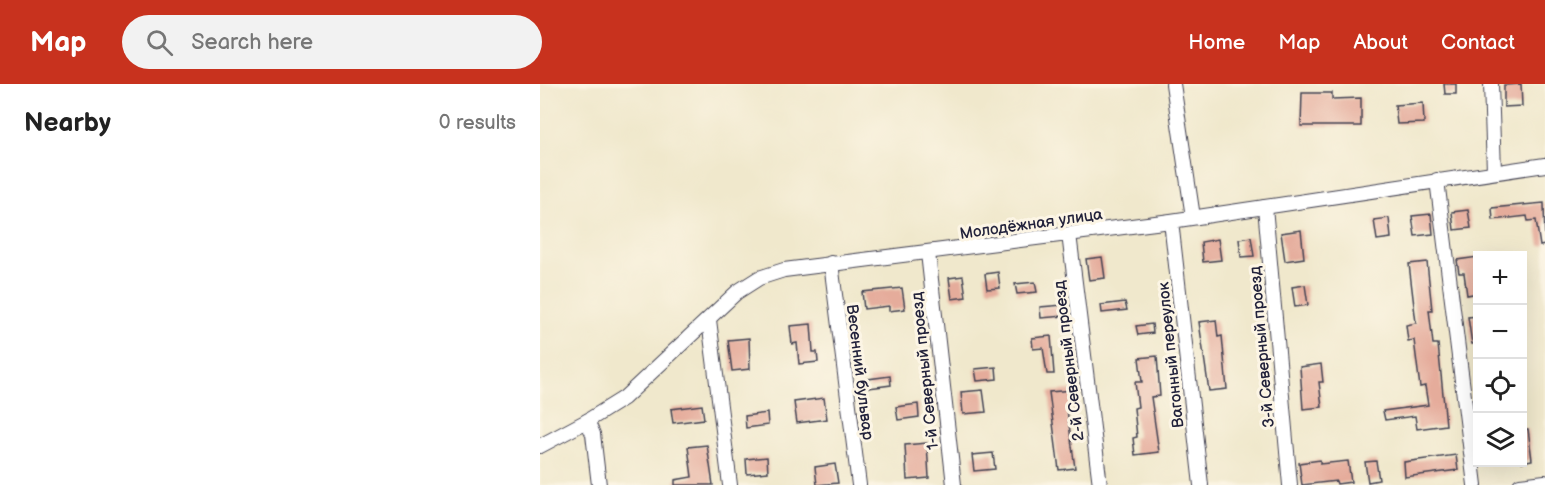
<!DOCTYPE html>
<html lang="en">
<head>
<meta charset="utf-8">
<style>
	body { margin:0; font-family:"Balsamiq Sans",sans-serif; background:#f2f2f2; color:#222 }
	.controls { position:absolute; right:18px; bottom:18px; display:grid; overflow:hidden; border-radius:0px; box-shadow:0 6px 24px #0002 }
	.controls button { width:54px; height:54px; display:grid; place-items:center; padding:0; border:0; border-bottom:2px solid #e0e0e0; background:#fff; color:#222; font:30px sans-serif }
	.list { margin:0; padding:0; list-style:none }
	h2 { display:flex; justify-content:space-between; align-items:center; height:78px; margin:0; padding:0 24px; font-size:26px }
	h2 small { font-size:20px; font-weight:400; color:#767676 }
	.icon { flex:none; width:33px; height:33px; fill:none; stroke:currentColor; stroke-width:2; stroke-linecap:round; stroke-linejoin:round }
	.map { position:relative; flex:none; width:1005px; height:401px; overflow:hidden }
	header { display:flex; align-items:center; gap:36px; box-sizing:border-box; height:84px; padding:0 30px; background:#c8321e; color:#fff }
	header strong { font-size:28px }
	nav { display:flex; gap:33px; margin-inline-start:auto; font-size:21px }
	.search { width:420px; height:54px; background:#f2f2f2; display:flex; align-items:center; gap:15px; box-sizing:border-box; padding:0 21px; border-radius:33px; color:#767676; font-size:22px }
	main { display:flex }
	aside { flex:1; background:#fff }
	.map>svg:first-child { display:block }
	.building { fill:#e5ac9b }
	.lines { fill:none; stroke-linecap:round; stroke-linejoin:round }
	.minor-casing { stroke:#414051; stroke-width:16 }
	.minor { stroke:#fff; stroke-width:14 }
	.labels { text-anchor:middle; stroke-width:6; stroke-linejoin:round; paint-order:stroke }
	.street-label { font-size:16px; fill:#22223b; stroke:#fcf5e5 }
</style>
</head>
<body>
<header>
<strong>Map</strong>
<div class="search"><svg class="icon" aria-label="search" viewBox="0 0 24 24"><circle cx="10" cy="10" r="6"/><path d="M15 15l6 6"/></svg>Search here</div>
<nav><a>Home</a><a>Map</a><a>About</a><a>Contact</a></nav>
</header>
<main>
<aside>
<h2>Nearby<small>0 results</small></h2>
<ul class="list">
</ul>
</aside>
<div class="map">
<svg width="1005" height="401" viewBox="0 0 1005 401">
	<rect width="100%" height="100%" fill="#fcf5e5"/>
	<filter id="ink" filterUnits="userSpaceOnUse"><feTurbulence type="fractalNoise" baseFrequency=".0167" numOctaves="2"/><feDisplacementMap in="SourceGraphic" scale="12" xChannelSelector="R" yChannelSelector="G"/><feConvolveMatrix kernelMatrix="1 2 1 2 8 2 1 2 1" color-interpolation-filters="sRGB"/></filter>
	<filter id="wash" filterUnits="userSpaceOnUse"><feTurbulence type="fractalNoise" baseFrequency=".008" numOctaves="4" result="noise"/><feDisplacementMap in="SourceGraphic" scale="24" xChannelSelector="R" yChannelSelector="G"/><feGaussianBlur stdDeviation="1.35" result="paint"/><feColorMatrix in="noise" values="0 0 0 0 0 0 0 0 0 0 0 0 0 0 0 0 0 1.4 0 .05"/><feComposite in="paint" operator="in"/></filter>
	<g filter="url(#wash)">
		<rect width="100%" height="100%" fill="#f0e8cc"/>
		<g id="blocks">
			<g class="building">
				<path d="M 904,0 L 916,0 L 916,10 L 905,10 Z"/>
				<path d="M 981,0 L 982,22 L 964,23 L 964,1 Z"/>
				<path d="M 762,9 L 792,9 L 792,15 L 821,14 L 821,42 L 761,42 Z"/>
				<path d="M 883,19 L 884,39 L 857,40 L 855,21 Z"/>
				<path d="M 1004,119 L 1005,161 L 1000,162 L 996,136 L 988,137 L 987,132 L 953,136 L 952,124 Z"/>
				<path d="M 928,126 L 931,144 L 914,146 L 912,128 Z"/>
				<path d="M 891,130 L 893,150 L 875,152 L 872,132 Z"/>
				<path d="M 849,134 L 851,154 L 837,156 L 834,136 Z"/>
				<path d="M 761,146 L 764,174 L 745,177 L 741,149 Z"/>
				<path d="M 711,153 L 714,172 L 701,173 L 699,155 Z"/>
				<path d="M 678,155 L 681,176 L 663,178 L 661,158 Z"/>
				<path d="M 562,173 L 565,194 L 549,196 L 546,175 Z"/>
				<path d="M 938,173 L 938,209 L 927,211 L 924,189 L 919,189 L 917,176 Z"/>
				<path d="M 887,178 L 892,226 L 889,226 L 893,260 L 898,260 L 906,341 L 877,345 L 875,332 L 845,336 L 843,327 L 888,321 L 885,302 L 880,303 L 874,256 L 868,257 L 866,241 L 876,239 L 869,180 Z"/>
				<path d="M 458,188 L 460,204 L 447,205 L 445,190 Z"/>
				<path d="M 423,192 L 426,213 L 412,215 L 409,194 Z"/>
				<path d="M 495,198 L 497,208 L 477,210 L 475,200 Z"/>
				<path d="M 765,201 L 768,221 L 755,223 L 752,203 Z"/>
				<path d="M 362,204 L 365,225 L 349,227 L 349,222 L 324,225 L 322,208 Z"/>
				<path d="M 585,218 L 587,226 L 562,229 L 561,221 Z"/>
				<path d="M 523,221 L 524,232 L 501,234 L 500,223 Z"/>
				<path d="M 938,232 L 938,260 L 932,260 L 928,233 Z"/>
				<path d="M 676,236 L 678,253 L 682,252 L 687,305 L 669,307 L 659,238 Z"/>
				<path d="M 271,240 L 273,268 L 277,268 L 278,278 L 259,280 L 257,259 L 252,260 L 250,242 Z"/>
				<path d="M 612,240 L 613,249 L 598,251 L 596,242 Z"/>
				<path d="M 511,252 L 514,290 L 507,290 L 503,264 L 493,265 L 492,254 Z"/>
				<path d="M 209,254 L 210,285 L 192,287 L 188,256 Z"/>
				<path d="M 617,272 L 620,312 L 611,313 L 619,368 L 595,371 L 593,354 L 597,353 L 594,324 L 598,323 L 595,298 L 602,298 L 599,274 Z"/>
				<path d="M 781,280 L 783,298 L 779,298 L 782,323 L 763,325 L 760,283 Z"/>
				<path d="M 456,283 L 457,295 L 437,297 L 435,285 Z"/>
				<path d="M 350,292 L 351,301 L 329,304 L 328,295 Z"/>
				<path d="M 443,306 L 446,328 L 423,330 L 421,308 Z"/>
				<path d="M 533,306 L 534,325 L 527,326 L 535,384 L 519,386 L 509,308 Z"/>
				<path d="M 284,314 L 287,335 L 257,339 L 254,318 Z"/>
				<path d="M 378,320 L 379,333 L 358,336 L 356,323 Z"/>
				<path d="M 162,321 L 164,335 L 133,339 L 131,325 Z"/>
				<path d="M 227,329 L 228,341 L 206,344 L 205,332 Z"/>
				<path d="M 982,345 L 988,345 L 992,376 L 982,378 Z"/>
				<path d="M 387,359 L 389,394 L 367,396 L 365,361 Z"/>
				<path d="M 167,361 L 173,401 L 135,401 L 135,396 L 152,393 L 148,363 Z"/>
				<path d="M 453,369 L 455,385 L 434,387 L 432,371 Z"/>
				<path d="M 916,371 L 918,386 L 865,393 L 864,378 Z"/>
				<path d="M 227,373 L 228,388 L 207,390 L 206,375 Z"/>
				<path d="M 780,376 L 780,380 L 808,377 L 811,398 L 797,400 L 796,397 L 762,401 L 759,379 Z"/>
				<path d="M 836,377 L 839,396 L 828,398 L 825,378 Z"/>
				<path d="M 295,380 L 298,399 L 277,401 L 275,383 Z"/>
			</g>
		</g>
	</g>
	<g filter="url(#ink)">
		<use href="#blocks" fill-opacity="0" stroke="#414051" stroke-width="1.5"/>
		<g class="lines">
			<defs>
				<g id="minor">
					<path d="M 633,0 L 653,133"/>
					<path d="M 951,0 L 954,87"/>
					<path d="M 897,96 L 935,401"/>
					<path d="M 725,123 L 750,401"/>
					<path d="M 631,137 L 661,401"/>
					<path d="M 529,150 L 560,401"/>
					<path d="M 388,169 L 414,401"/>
					<path d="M 291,179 L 319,401"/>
					<path d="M 169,236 L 190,401"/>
					<path d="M 0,362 L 47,337"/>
					<path d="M 59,401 L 53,350 L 47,337 L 84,314 L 197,208 L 219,194 L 244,186 L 631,137 L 1005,81"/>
					<path d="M 980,401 L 1005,398"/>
				</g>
			</defs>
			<use href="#minor" class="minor-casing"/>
			<use href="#minor" class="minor"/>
		</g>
	</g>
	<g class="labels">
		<g class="street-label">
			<text transform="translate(491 139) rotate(-8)" y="6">Молодёжная улица</text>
			<text transform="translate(721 263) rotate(-95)" y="6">3-й Северный проезд</text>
			<text transform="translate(630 271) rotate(-96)" y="6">Вагонный переулок</text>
			<text transform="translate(528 277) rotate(-97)" y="6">2-й Северный проезд</text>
			<text transform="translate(384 287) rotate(-96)" y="6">1-й Северный проезд</text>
			<text transform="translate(321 288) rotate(83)" y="6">Весенний бульвар</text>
		</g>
	</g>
</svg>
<div class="controls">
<button>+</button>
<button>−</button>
<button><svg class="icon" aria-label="locate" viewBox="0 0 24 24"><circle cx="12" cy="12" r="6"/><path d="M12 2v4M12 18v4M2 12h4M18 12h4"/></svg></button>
<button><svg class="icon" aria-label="layers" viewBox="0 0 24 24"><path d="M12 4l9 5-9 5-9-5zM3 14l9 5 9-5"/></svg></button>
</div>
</div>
</main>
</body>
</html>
